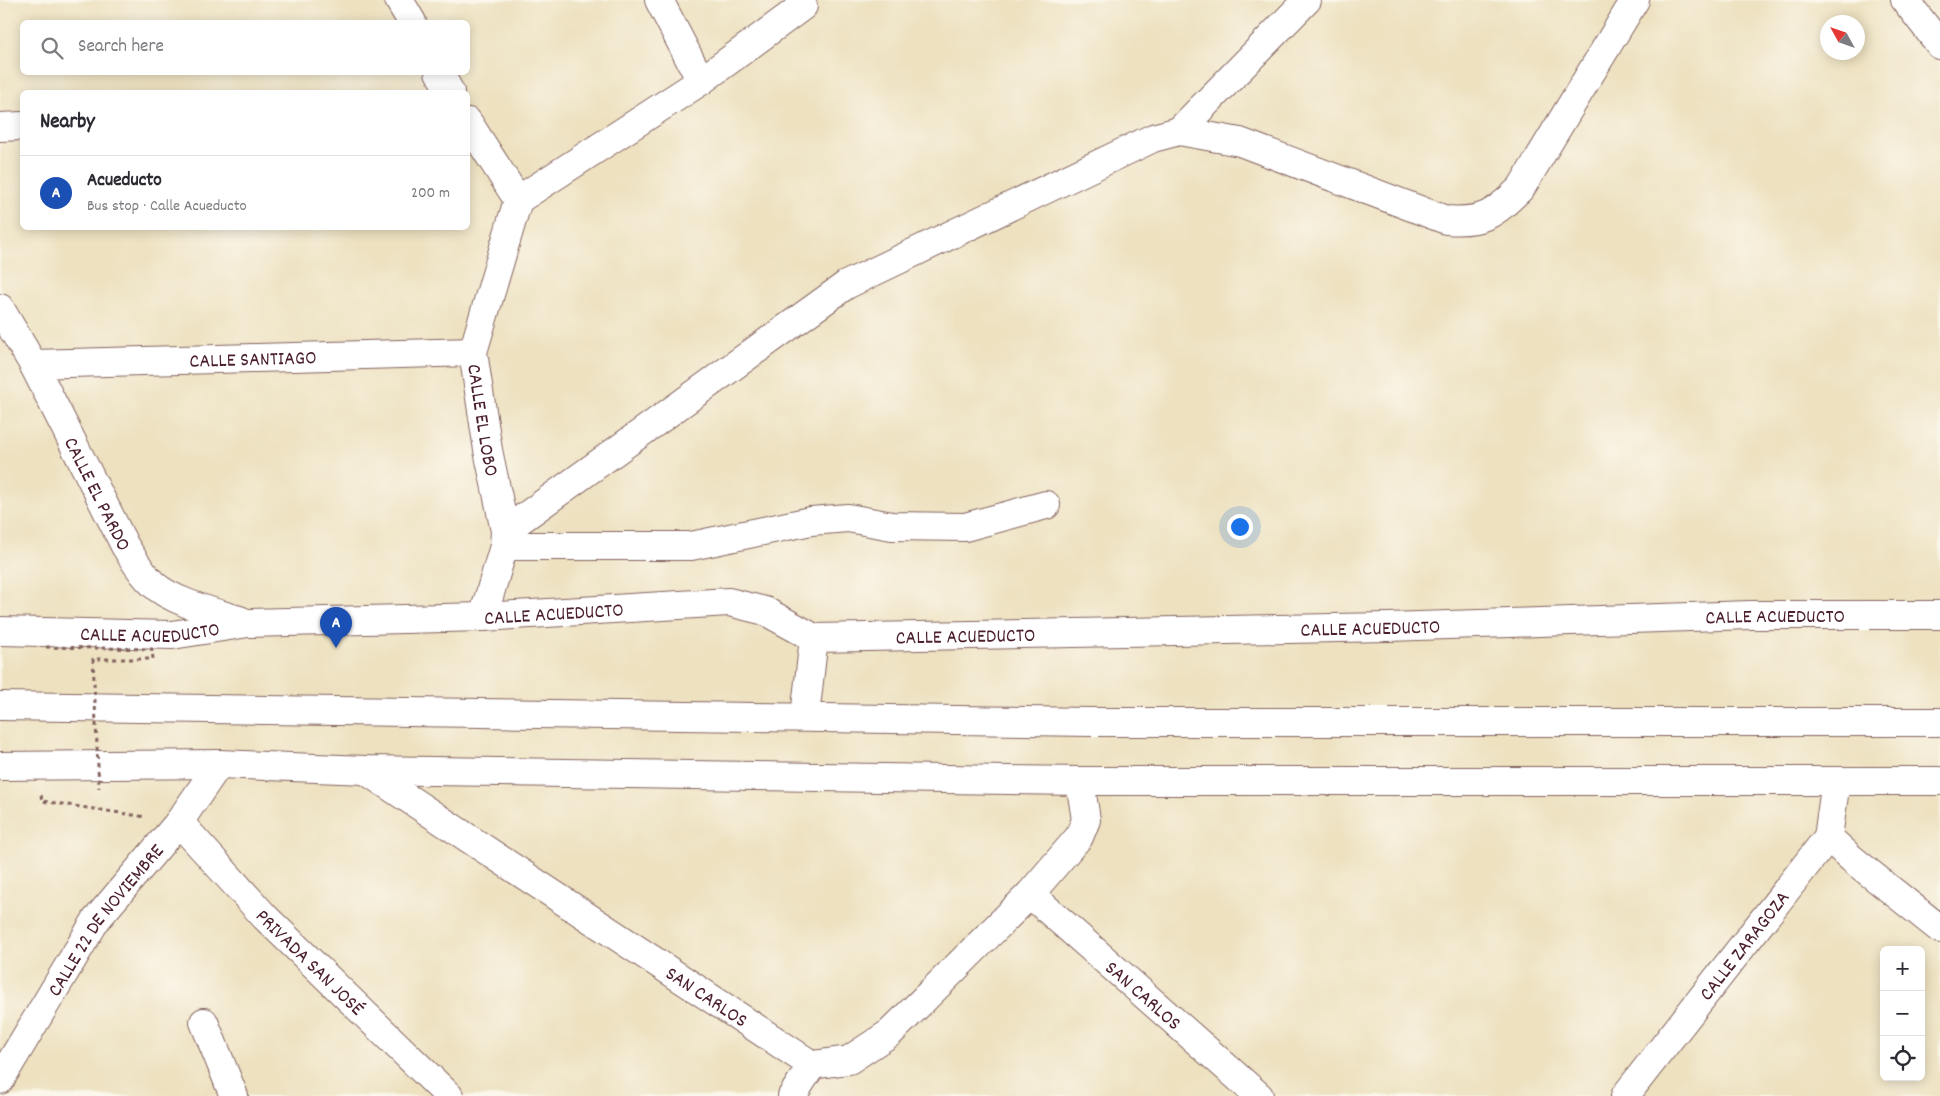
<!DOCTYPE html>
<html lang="en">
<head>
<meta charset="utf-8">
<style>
	body { margin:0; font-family:Dekko,sans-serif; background:#f2f2f3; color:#2b2b33 }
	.controls { position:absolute; right:15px; bottom:15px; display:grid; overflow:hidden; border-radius:8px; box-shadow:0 2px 12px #0003 }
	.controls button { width:45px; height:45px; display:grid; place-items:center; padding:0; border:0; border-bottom:1px solid #e1e1e2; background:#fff; color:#2b2b33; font:25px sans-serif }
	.compass { position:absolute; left:1820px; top:15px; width:45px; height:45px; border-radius:50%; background:#fff; box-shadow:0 2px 12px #0003; rotate:310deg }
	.you { position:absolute; left:1239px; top:526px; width:18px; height:18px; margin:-12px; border:4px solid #fff; border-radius:50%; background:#1a73e8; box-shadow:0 0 0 8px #1a73e833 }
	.badge { display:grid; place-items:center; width:32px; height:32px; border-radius:50%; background:#b45309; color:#fff; font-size:16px; font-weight:700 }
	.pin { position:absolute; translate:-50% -41px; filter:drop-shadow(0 1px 2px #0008) }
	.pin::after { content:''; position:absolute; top:26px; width:18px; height:15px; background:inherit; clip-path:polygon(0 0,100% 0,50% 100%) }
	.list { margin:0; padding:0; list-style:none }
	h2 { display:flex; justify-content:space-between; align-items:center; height:65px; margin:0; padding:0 20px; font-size:21px }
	h2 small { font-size:16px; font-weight:400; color:#7c7c81 }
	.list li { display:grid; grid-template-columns:32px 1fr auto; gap:15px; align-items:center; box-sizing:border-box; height:75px; padding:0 20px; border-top:1px solid #e1e1e2 }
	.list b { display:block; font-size:19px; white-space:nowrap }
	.list p { margin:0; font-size:16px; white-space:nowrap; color:#7c7c81 }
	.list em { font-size:16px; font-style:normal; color:#7c7c81 }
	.icon { flex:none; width:28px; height:28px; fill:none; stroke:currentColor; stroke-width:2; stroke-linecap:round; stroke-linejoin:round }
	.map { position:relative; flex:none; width:1940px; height:1096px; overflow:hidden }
	.search { position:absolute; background:#fff; box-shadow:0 2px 12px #0003; left:20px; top:20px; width:450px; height:55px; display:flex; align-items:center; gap:12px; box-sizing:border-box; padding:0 18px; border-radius:8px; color:#7c7c81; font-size:19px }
	.panel { position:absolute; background:#fff; box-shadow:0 2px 12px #0003; left:20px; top:90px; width:450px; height:140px; border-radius:8px }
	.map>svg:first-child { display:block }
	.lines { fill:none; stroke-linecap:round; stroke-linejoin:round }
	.minor-casing { stroke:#83635f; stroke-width:30 }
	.highway-casing { stroke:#83635f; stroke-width:30 }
	.path { stroke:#83635f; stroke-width:3; stroke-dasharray:4 4; stroke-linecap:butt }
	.minor { stroke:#fff; stroke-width:28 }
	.highway { stroke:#fff; stroke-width:28 }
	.path-bridge { stroke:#83635f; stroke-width:3; stroke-dasharray:4 4; stroke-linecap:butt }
	.labels { text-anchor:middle; stroke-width:4; stroke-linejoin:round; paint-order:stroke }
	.street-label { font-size:20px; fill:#4a1f2b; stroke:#fbf7ec }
</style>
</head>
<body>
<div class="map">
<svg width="1940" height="1096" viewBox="0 0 1940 1096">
	<rect width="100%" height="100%" fill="#fbf7ec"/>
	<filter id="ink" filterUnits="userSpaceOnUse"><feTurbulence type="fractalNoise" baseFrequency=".02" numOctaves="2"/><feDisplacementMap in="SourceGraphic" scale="10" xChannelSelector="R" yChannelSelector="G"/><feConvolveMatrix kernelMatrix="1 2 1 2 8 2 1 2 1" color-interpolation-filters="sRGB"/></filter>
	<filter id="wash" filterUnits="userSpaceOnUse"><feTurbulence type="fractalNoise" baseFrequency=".0096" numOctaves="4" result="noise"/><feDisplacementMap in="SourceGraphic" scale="20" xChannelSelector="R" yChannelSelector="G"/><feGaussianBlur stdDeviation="1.12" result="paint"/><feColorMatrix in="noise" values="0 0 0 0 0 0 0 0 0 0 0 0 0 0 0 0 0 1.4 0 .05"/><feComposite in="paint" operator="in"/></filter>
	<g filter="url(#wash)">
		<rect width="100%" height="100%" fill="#ede1c0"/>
	</g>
	<g filter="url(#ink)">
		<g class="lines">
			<defs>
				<g id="minor">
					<path d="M 399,0 L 412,22"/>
					<path d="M 659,0 L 701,81"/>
					<path d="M 1905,0 L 1940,45"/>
					<path d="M 439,72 L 450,92"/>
					<path id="s1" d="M 468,122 L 518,200 L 473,352 L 488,450 L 505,531 L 504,546 L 483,617"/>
					<path d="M 0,127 L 22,126"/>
					<path d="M 1179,131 L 1307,0"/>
					<path d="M 518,200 L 701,81 L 803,6"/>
					<path id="s2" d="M 0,308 L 33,364 L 125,546 C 134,560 141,573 153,584 C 172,602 217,613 242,621"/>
					<path id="s3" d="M 33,364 L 473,352"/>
					<path d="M 505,531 L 846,285 L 1153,138 L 1179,131 L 1240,142 L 1446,220 C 1484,223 1494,214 1521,188 L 1635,0"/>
					<path d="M 504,546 L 691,546 L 811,521 L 848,518 L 892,526 L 965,527 L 1046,505"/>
					<path id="s4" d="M 0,631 L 172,635 L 248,623 L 483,617 L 729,602 L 765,611 L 814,638 L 1388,627 L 1750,615 L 1940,615"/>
					<path d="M 805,716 L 814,638"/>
					<path id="s5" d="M 365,770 L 812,1065 L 849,1060 L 890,1033 L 1030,894 L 1079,837 L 1086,820 L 1080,781"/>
					<path id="s6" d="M 179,822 L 265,917 L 449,1096"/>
					<path d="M 1828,837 L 1852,859 L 1940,929"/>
					<path id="s7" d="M 1030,894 L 1259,1096"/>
					<path d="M 204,1022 L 234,1096"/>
					<path id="s8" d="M 0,1080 L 96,920 L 179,822 L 219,764"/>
					<path d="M 792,1096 L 812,1065"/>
					<path id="s9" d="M 1625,1096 L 1828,837 L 1836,781"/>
				</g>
				<g id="highway">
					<path d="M 0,706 L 1089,722 L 1940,722"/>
					<path d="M 0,766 L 219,764 L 365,770 L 1080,781 L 1940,781"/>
				</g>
			</defs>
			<use href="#minor" class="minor-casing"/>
			<use href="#highway" class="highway-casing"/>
			<path class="path" d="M 41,795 L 42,801 L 146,817"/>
			<use href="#minor" class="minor"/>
			<use href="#highway" class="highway"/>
			<path class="path-bridge" d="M 46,647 L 152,649 L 153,659 L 93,659 L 99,788"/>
		</g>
	</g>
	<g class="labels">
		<g class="street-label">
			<text dy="7" stroke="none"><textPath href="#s3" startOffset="220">CALLE SANTIAGO</textPath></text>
			<text dy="7" stroke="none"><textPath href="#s1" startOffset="320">CALLE EL LOBO</textPath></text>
			<text dy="7" stroke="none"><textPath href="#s2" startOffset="210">CALLE EL PARDO</textPath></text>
			<text dy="7" stroke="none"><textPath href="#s4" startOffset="555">CALLE ACUEDUCTO</textPath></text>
			<text dy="7" stroke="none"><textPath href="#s4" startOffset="1785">CALLE ACUEDUCTO</textPath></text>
			<text dy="7" stroke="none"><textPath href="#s4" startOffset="1380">CALLE ACUEDUCTO</textPath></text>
			<text dy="7" stroke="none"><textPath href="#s4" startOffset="150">CALLE ACUEDUCTO</textPath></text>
			<text dy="7" stroke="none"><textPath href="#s4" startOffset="975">CALLE ACUEDUCTO</textPath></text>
			<text dy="7" stroke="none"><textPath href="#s8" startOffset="192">CALLE 22 DE NOVIEMBRE</textPath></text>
			<text dy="7" stroke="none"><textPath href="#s9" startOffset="192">CALLE ZARAGOZA</textPath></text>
			<text dy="7" stroke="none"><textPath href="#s6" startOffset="192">PRIVADA SAN JOSÉ</textPath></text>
			<text dy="7" stroke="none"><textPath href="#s5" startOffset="410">SAN CARLOS</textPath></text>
			<text dy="7" stroke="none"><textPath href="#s7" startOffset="152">SAN CARLOS</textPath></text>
		</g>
	</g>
</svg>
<div class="controls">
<button>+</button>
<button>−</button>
<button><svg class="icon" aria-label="locate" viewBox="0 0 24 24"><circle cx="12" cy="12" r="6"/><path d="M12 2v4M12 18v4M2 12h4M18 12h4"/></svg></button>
</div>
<svg class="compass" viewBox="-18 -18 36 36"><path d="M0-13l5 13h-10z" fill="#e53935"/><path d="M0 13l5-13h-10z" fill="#7c7c81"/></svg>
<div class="you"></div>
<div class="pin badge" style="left:336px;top:648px;background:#1a4fb4">A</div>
<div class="search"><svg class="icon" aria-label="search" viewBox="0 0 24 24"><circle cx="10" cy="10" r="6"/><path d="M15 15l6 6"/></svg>Search here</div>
<section class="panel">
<h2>Nearby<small></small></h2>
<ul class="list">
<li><span class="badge" style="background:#1a4fb4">A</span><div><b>Acueducto</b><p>Bus stop · Calle Acueducto</p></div><em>200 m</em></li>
</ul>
</section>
</div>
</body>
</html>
